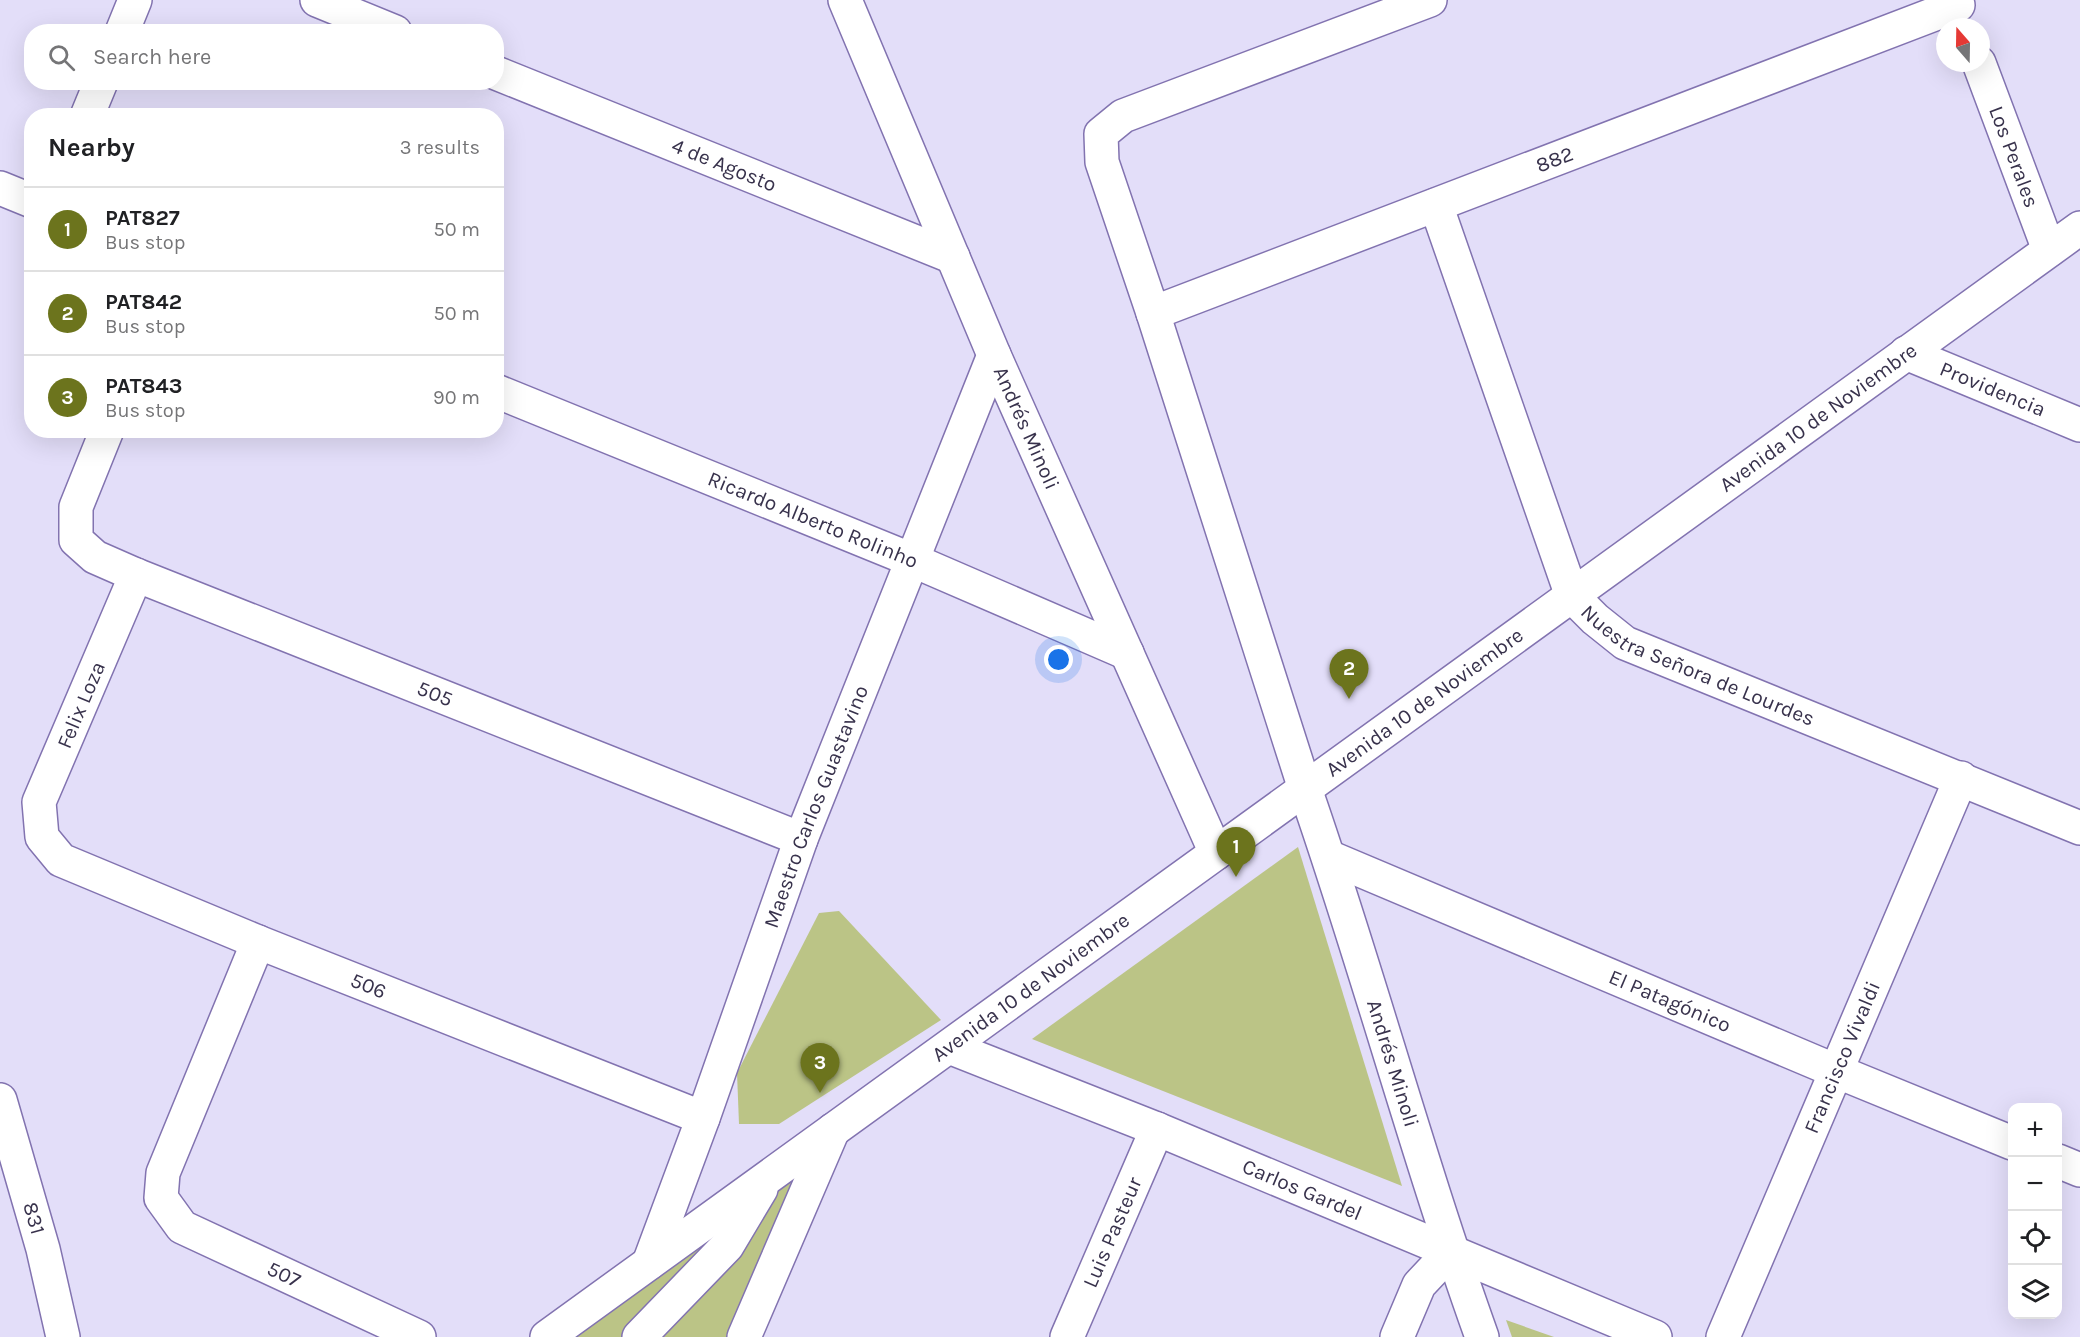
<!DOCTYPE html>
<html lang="en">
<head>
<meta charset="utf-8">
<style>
	body { margin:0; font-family:Karla,sans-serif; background:#f2f2f2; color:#202124 }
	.controls { position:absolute; right:18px; bottom:18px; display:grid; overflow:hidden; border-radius:12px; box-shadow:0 6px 24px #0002 }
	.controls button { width:54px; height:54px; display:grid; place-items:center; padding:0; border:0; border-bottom:2px solid #e0e0e0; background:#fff; color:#202124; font:30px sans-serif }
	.compass { position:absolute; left:1936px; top:18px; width:54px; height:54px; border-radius:50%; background:#fff; box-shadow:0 6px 24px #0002; rotate:340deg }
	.you { position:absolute; left:1059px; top:660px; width:21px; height:21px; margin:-15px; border:4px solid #fff; border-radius:50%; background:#1a73e8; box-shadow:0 0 0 9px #1a73e833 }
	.badge { display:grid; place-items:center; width:39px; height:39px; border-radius:50%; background:#6c741d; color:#fff; font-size:20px; font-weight:700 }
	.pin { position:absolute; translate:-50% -50px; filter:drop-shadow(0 2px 3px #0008) }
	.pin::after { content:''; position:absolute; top:32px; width:21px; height:18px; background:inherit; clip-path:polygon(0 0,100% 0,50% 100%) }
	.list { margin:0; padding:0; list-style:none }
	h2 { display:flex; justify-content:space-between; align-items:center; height:78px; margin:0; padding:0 24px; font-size:26px }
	h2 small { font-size:20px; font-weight:400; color:#757577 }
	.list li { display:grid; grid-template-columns:39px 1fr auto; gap:18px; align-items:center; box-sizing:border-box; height:84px; padding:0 24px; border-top:2px solid #e0e0e0 }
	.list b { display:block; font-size:22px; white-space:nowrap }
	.list p { margin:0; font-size:20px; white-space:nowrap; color:#757577 }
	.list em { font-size:20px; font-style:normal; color:#757577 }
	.icon { flex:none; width:33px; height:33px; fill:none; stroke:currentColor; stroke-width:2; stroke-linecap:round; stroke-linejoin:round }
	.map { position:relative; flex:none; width:2080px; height:1337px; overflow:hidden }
	.search { position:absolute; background:#fff; box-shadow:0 6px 24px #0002; left:24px; top:24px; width:480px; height:66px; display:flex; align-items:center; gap:15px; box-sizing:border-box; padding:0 21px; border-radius:24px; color:#757577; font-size:22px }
	.panel { position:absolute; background:#fff; box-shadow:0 6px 24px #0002; left:24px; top:108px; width:480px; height:330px; border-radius:24px }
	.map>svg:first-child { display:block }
	.green { fill:#bbc486 }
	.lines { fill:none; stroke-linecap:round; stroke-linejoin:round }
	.minor-casing { stroke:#8273b0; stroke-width:36 }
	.tertiary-casing { stroke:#8273b0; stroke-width:36 }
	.minor { stroke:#fff; stroke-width:33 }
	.tertiary { stroke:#fff; stroke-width:33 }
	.labels { text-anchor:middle; stroke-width:4.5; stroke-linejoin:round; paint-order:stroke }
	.street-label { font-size:21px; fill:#38324c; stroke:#fff }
</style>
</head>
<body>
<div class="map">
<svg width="2080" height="1337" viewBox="0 0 2080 1337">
	<rect width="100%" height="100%" fill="#e3def9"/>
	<g class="green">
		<path d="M 1298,847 L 1402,1186 L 1032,1039 Z"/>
		<path d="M 839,911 L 941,1020 L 779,1124 L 739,1124 L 737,1073 L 819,913 Z"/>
		<path d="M 833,1130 L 744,1337 L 547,1337 Z"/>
		<path d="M 1506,1320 L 1554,1337 L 1512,1337 Z"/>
	</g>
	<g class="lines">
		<defs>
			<g id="minor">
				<path d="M 317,0 L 395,32"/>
				<path d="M 122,32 L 135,0"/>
				<path id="s1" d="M 1979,63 L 2049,250"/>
				<path id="s2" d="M 496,73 L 953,257"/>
				<path d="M 87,116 L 101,82"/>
				<path d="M 0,188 L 32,201"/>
				<path id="s3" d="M 1436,205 L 1572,596 L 1595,619 L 1625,643 L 2080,828"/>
				<path id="s4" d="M 1153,313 L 1958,5"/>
				<path id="s5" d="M 496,391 L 912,560 L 1127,653"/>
				<path id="s6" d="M 107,430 L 76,507 L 76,540 L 95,557 L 136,575 L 801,839"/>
				<path id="s7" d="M 136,575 L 39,802 L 42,837 L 61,860 L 258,942 L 703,1118"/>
				<path d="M 1305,789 L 1153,313 L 1102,162 L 1101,134 L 1123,116 L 1430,0"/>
				<path id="s8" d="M 1329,857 L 1836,1071 L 2012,1143"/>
				<path id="s9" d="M 258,942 L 163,1173 L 161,1198 L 182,1227 L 419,1337"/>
				<path id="s10" d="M 949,1047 L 1157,1129 L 1655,1337"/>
				<path id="s11" d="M 0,1100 L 43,1249 L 63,1337"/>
				<path d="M 2058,1161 L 2080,1170"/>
				<path id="s12" d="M 649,1263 L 703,1118 L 801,839 L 994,355"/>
				<path d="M 744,1337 L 833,1130"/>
				<path id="s13" d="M 1067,1337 L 1157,1129"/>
				<path d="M 1397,1337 L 1419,1285 L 1451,1251"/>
				<path id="s14" d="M 1723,1337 L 1961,778"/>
			</g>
			<g id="tertiary">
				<path id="s15" d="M 845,0 L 994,355 L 1216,853"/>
				<path id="s16" d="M 1906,353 L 2080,425"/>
				<path id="s17" d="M 1305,789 C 1368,970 1417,1156 1482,1337"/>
				<path id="s18" d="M 547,1337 L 2080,228"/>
				<path d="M 639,1337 L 727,1246 L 761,1189"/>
			</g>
		</defs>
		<use href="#minor" class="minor-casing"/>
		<use href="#tertiary" class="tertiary-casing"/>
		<use href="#minor" class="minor"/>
		<use href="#tertiary" class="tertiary"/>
	</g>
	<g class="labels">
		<g class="street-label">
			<text dy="7" stroke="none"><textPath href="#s1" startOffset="100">Los Perales</textPath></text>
			<text dy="7" stroke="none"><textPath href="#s4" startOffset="430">882</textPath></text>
			<text dy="7" stroke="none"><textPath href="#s2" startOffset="246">4 de Agosto</textPath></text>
			<text dy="7" stroke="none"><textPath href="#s16" startOffset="94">Providencia</textPath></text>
			<text dy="7" stroke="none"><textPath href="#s18" startOffset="1569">Avenida 10 de Noviembre</textPath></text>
			<text dy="7" stroke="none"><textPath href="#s15" startOffset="465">Andrés Minoli</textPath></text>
			<text dy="7" stroke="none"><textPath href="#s5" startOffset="342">Ricardo Alberto Rolinho</textPath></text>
			<text dy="7" stroke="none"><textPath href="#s3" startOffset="560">Nuestra Señora de Lourdes</textPath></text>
			<text dy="7" stroke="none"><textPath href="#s6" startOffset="508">505</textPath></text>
			<text dy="7" stroke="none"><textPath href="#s18" startOffset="1083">Avenida 10 de Noviembre</textPath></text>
			<text transform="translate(81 705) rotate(-67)" y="7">Felix Loza</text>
			<text dy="7" stroke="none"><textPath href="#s12" startOffset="486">Maestro Carlos Guastavino</textPath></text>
			<text dy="7" stroke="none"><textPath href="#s7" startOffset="644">506</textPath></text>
			<text dy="7" stroke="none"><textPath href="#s18" startOffset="597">Avenida 10 de Noviembre</textPath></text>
			<text dy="7" stroke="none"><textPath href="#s8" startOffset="370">El Patagónico</textPath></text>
			<text dy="7" stroke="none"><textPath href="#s14" startOffset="304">Francisco Vivaldi</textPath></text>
			<text dy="7" stroke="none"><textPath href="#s17" startOffset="288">Andrés Minoli</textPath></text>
			<text dy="7" stroke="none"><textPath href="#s10" startOffset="381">Carlos Gardel</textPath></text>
			<text dy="7" stroke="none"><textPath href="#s11" startOffset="123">831</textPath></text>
			<text dy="7" stroke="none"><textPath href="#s13" startOffset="114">Luis Pasteur</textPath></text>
			<text dy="7" stroke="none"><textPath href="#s9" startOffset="423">507</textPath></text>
		</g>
	</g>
</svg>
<div class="controls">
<button>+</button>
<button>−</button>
<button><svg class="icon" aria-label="locate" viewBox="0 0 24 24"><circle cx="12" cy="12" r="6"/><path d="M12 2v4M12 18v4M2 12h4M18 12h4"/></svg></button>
<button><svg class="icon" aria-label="layers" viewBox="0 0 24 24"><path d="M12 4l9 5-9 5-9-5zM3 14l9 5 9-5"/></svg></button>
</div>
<svg class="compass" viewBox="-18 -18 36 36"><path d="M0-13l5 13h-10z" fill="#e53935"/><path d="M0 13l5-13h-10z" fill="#757577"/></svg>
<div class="you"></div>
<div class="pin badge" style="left:1236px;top:877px">1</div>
<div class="pin badge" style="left:1349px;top:699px">2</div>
<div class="pin badge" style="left:820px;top:1093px">3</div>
<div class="search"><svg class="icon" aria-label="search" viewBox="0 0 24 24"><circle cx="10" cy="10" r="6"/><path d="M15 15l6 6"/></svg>Search here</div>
<section class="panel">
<h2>Nearby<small>3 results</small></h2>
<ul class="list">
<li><span class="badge">1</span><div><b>PAT827</b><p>Bus stop</p></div><em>50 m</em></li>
<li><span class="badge">2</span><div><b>PAT842</b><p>Bus stop</p></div><em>50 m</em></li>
<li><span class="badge">3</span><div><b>PAT843</b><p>Bus stop</p></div><em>90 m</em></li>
</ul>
</section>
</div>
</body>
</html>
